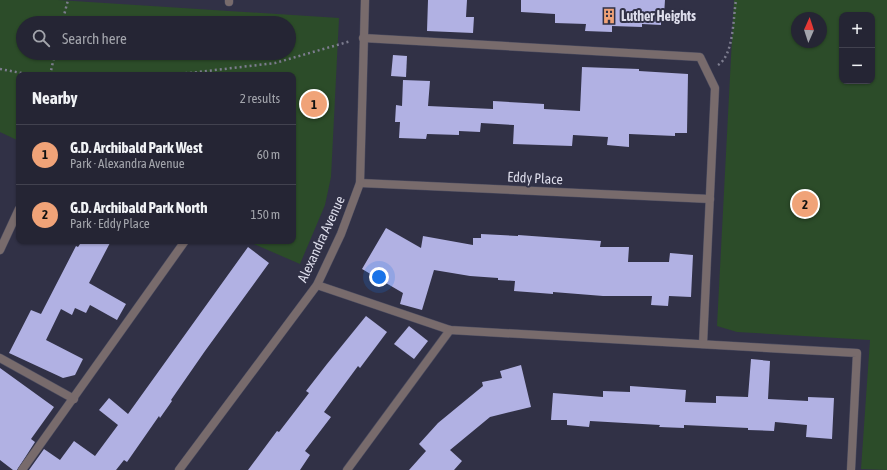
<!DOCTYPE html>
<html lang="en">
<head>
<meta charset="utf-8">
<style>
	body { margin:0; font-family:"Asap Condensed",sans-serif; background:#2d2d3c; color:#f1f3f6 }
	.controls { position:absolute; right:12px; top:12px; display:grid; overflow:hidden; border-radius:8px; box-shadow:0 1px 3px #0004 }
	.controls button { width:36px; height:36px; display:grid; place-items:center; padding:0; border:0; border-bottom:1px solid #42424f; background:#252534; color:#f1f3f6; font:20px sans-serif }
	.compass { position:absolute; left:791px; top:12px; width:36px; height:36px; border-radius:50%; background:#252534; box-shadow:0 1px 3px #0004; rotate:3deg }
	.you { position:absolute; left:379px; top:277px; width:14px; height:14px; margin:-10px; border:3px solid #fff; border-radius:50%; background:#1a73e8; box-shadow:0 0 0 6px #1a73e833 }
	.badge { display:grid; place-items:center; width:26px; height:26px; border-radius:50%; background:#f0a378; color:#111; font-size:13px; font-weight:700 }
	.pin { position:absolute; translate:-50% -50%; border:2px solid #fff; box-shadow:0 1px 4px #0006 }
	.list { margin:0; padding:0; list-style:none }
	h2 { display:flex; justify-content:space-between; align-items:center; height:52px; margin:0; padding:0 16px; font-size:17px }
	h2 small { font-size:13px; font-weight:400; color:#a3a5ac }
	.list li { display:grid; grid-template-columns:26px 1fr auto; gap:12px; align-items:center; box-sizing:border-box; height:60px; padding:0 16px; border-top:1px solid #42424f }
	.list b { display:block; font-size:15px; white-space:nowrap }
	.list p { margin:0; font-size:13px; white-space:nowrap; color:#a3a5ac }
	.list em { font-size:13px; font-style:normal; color:#a3a5ac }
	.icon { flex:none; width:22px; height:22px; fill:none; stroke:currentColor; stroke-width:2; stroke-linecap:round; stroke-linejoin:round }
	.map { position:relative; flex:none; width:887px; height:470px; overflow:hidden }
	.search { position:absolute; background:#252534; box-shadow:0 1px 3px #0004; left:16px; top:16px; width:280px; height:44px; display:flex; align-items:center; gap:10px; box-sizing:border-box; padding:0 14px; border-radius:22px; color:#a3a5ac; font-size:15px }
	.panel { position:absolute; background:#252534; box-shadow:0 1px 3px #0004; left:16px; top:72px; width:280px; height:172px; border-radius:8px }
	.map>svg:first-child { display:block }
	.green { fill:#2c4c29; fill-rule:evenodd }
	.building { fill:#b1b1e3 }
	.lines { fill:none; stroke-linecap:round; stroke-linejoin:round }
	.lane-casing { stroke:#4d4d60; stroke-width:9 }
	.street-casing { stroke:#4d4d60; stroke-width:9 }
	.path { stroke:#7d7d8f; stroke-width:2.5; stroke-dasharray:2 3; stroke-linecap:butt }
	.lane { stroke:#786b6c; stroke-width:8 }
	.street { stroke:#786b6c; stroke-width:8 }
	.labels { text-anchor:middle; stroke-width:4; stroke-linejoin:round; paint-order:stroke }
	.poi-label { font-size:14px; font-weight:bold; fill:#ddddeb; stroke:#313146; text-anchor:start }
	.street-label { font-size:14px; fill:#ddddeb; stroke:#313146 }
</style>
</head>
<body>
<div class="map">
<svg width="887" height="470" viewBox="0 0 887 470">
	<rect width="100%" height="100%" fill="#313146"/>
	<g class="green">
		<path d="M 0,0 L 58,0 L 339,18 L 331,177 L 325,205 L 300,264 L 247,241 L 293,241 L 293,75 L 19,75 L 19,141 L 0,132 ZM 23,23 L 289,23 L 289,53 L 23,53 Z"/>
		<path d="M 734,0 L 887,0 L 887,470 L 861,469 L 870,340 L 737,332 L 717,326 ZM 842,15 L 872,15 L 872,81 L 842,81 ZM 797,18 L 821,18 L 821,42 L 797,42 Z"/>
	</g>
	<g class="building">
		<path d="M 428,0 L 467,0 L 466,17 L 474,17 L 473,33 L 427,31 Z"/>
		<path d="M 521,0 L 665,0 L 664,15 L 661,17 L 661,25 L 642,24 L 642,27 L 612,26 L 612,32 L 585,31 L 586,24 L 555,23 L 555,14 L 521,12 Z"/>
		<path d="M 393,55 L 407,56 L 406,77 L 391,76 Z"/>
		<path d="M 582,67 L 639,69 L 639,71 L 688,74 L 687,133 L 675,133 L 675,136 L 629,134 L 629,147 L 607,145 L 608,137 L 573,135 L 572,146 L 542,145 L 513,144 L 514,125 L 481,123 L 480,132 L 459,131 L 459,135 L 427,134 L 426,139 L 399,138 L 400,122 L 395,122 L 396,105 L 402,106 L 403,80 L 430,81 L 428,106 L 493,109 L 493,101 L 544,104 L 544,109 L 580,111 Z"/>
		<path d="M 386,228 L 421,248 L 423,236 L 473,245 L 473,238 L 481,238 L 481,234 L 518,236 L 518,235 L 601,241 L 600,247 L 629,247 L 628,262 L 669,262 L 670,253 L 693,255 L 691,297 L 669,296 L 668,306 L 651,305 L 652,296 L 603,296 L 553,292 L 553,294 L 514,291 L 515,281 L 498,280 L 498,278 L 470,276 L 434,270 L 422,310 L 400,304 L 403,293 L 362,269 Z"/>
		<path d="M 82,241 L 111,241 L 89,283 L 126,304 L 117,320 L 90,305 L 86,313 L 75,308 L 72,315 L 61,309 L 46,340 L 83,359 L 75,375 L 63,378 L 9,353 L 31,310 L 41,314 L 76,246 L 78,247 Z"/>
		<path d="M 248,247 L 269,263 L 205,351 L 171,400 L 172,401 L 160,418 L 159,416 L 127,462 L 124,460 L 116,470 L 29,470 L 44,449 L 60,460 L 74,441 L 95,456 L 118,425 L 99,410 L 109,398 L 128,414 Z"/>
		<path d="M 366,316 L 387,332 L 360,368 L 358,366 L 324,412 L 331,417 L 305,451 L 310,455 L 300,470 L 248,470 L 277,431 L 279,432 L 309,393 L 306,391 L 327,364 Z"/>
		<path d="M 409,326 L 428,341 L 414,359 L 394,344 Z"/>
		<path d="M 751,359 L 770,361 L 768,399 L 808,401 L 808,397 L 834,398 L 832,439 L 806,437 L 807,425 L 775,422 L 774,431 L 748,430 L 748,428 L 684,425 L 684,428 L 659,427 L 660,425 L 590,421 L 589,427 L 567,425 L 567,420 L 551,420 L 553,393 L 603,397 L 603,391 L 630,392 L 630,386 L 686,390 L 685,402 L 716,403 L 716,396 L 748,397 Z"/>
		<path d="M 521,365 L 531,407 L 490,417 L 450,450 L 462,461 L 454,470 L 409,470 L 426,451 L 419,444 L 438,423 L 483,386 L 482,382 L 502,378 L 500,371 Z"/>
		<path d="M 0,368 L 54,407 L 31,439 L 35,442 L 17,470 L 13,470 L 0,460 Z"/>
	</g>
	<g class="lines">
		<defs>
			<g id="lane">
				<path d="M 229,2 L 229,0"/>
				<path d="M 363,38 L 700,57 L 715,88 L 703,344"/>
				<path d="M 317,285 L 450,330 L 857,353 L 851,470"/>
				<path d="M 0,358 L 74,399"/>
				<path d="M 22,470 L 185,241"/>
				<path d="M 347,470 L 450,330"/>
			</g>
			<g id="street">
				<path d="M 360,183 L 710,199"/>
				<path d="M 0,250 L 19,209"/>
				<path d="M 179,470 L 317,285 L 341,234 L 360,183 L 365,0"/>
			</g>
		</defs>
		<use href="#lane" class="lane-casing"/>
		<use href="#street" class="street-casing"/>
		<g class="path">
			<path d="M 62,23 L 68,0"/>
			<path d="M 718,65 C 734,55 733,18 736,0"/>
			<path d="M 0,69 L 32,75"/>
			<path d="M 50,75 L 55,53"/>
			<path d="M 135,75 L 190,73 L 275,63 L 351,41"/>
		</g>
		<use href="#lane" class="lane"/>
		<use href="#street" class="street"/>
	</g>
	<defs>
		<symbol id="building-bare" viewBox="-9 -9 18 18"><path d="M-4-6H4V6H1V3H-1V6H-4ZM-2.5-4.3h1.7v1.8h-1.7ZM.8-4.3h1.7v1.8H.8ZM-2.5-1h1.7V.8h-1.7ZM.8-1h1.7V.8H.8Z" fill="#f0a378" stroke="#313146" stroke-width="2.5" paint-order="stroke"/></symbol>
	</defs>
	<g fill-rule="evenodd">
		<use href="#building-bare" x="598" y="5" width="22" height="22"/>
	</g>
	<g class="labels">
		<g class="poi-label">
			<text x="621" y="21">Luther Heights</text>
		</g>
		<g class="street-label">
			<text transform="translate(535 178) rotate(3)" y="5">Eddy Place</text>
			<text transform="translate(321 239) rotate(-65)" y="5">Alexandra Avenue</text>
		</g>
	</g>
</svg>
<div class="controls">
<button>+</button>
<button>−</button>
</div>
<svg class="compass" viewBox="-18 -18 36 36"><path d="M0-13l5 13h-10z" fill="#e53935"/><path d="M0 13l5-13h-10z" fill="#a3a5ac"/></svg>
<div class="you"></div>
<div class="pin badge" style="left:314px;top:104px">1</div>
<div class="pin badge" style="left:805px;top:204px">2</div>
<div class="search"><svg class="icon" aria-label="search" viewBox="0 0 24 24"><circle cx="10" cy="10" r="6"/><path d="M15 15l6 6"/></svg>Search here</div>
<section class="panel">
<h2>Nearby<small>2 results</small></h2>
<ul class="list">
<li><span class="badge">1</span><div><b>G.D. Archibald Park West</b><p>Park · Alexandra Avenue</p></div><em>60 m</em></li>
<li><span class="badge">2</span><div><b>G.D. Archibald Park North</b><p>Park · Eddy Place</p></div><em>150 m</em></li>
</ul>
</section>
</div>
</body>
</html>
